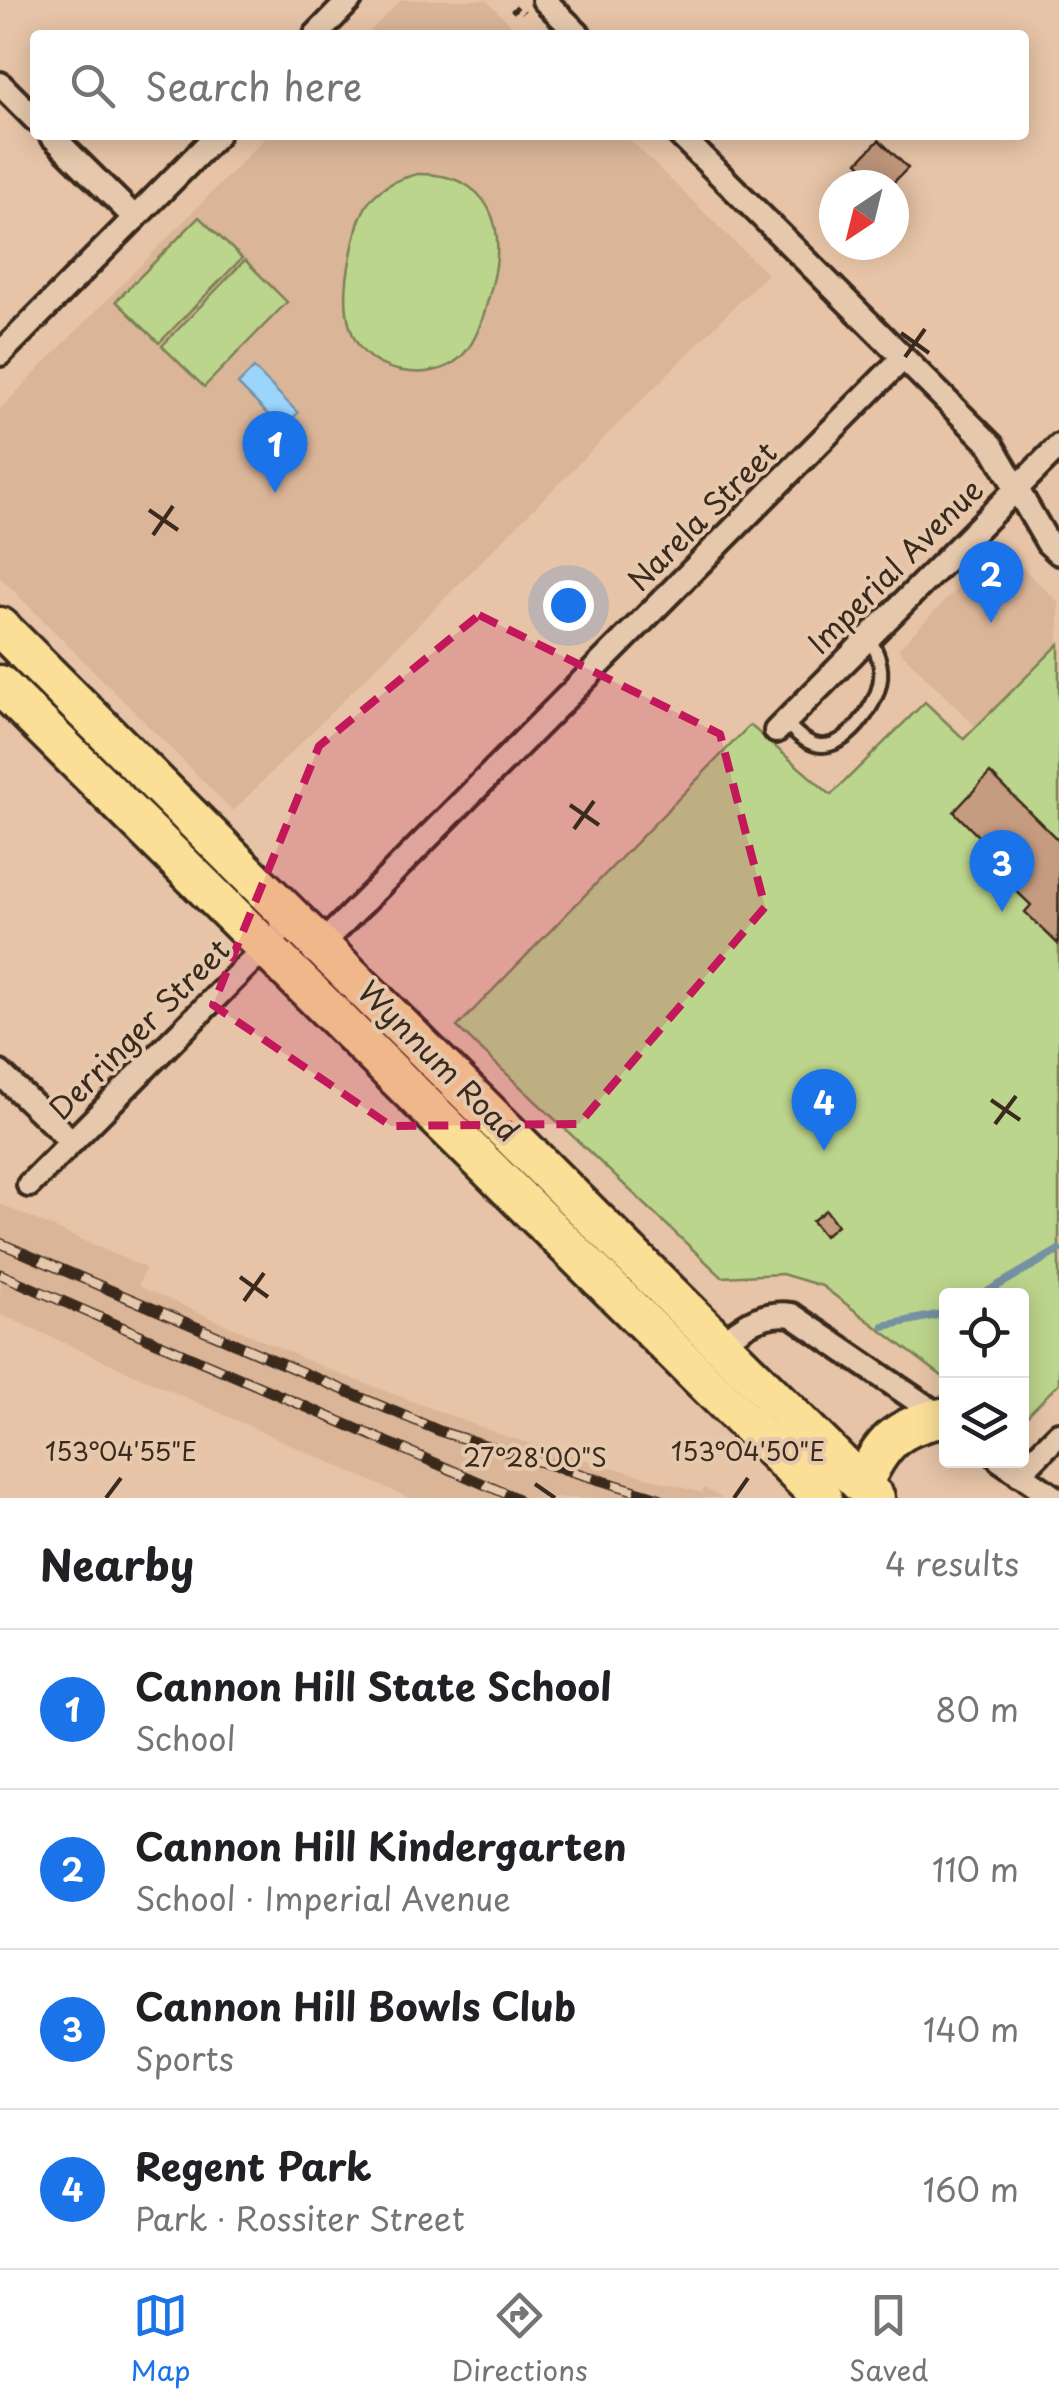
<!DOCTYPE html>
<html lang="en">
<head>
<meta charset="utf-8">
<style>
	body { margin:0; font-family:"Playpen Sans",sans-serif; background:#f6f6f6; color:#202124 }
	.controls { position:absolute; right:30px; bottom:30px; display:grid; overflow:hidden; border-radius:10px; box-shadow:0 5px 25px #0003 }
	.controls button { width:90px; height:90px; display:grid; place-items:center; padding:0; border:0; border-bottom:2px solid #e0e0e0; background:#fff; color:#202124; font:50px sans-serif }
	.compass { position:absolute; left:819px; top:170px; width:90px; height:90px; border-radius:50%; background:#fff; box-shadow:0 5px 25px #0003; rotate:215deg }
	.you { position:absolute; left:568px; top:605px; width:35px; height:35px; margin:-25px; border:8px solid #fff; border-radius:50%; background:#1a73e8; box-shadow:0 0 0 15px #1a73e833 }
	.badge { display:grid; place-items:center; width:65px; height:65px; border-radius:50%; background:#1a73e8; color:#fff; font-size:32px; font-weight:700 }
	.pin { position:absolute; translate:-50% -82px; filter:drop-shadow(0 2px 5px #0008) }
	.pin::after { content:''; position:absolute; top:52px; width:35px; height:30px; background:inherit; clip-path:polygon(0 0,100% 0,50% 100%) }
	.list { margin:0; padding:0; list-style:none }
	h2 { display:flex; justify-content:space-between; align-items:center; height:130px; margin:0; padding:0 40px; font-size:42px }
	h2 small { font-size:32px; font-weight:400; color:#757577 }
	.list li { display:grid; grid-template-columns:65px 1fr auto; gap:30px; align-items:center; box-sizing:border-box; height:160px; padding:0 40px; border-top:2px solid #e0e0e0 }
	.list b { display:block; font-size:38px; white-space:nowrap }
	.list p { margin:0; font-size:32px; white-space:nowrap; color:#757577 }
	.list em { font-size:32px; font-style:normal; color:#757577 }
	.icon { flex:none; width:55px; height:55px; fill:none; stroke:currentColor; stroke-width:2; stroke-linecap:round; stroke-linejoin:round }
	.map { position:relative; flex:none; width:1059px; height:1498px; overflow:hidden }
	.search { position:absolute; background:#fff; box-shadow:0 5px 25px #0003; left:30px; right:30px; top:30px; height:110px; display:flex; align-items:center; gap:25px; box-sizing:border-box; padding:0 35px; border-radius:10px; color:#757577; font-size:38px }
	.sheet { height:770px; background:#fff }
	nav { display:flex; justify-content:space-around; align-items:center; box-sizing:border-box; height:140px; border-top:2px solid #e0e0e0; background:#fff; font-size:28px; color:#757577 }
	nav a { display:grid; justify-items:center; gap:5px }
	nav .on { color:#1a73e8 }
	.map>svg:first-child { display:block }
	.built { fill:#dab598 }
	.green { fill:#bcd58c; stroke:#7c8055; stroke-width:2.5 }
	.water { fill:#9bd5fc; stroke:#7591a3; stroke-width:2.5 }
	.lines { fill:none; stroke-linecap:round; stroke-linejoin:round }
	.stream { stroke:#7591a3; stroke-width:8 }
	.building { fill:#c69c80; stroke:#3b2a1e; stroke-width:2.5 }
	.lane-casing { stroke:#3b2a1e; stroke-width:19 }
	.street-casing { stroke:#3b2a1e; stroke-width:30 }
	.primary-casing { stroke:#3b2a1e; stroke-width:45 }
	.path { stroke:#3b2a1e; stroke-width:5; stroke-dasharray:8 8; stroke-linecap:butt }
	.lane { stroke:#e6c9ad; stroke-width:11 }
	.street { stroke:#e6c9ad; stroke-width:22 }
	.primary { stroke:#fbdf96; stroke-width:38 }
	.rail-casing { stroke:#3b2a1e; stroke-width:11 }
	.rail { stroke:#e6c9ad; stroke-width:8; stroke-dasharray:22; stroke-linecap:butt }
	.marked { fill:#c2185b; fill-opacity:0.2; stroke:#c2185b; stroke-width:8; stroke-dasharray:20 12; stroke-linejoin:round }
	.ticks { fill:none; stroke:#3b2a1e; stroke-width:4 }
	.labels { text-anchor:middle; stroke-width:8; stroke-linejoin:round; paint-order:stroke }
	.street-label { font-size:30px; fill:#3b2a1e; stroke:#e6c9ad }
	.ticks-label { font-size:25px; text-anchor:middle; fill:#3b2a1e; stroke:#e6c9ad; stroke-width:8; stroke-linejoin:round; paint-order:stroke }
</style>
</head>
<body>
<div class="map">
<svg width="1059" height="1498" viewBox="0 0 1059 1498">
	<rect width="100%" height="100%" fill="#e7c4a7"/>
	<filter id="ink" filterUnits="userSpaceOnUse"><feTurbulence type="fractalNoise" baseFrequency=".01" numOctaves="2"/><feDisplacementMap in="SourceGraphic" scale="20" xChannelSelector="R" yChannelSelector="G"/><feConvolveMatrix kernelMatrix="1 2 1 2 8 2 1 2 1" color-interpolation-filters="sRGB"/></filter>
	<g filter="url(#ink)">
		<g class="built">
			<path d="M 401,0 L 486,0 L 522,35 L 366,35 Z"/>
			<path d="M 268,135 L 625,135 L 767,274 L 233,811 L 0,577 L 0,409 Z"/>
			<path d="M 1010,556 L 1059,603 L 1059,644 L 976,727 L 898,649 L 986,559 Z"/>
			<path d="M 0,1204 L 145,1268 L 138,1286 L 332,1371 L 507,1437 L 702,1493 L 704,1488 L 722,1498 L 409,1498 L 0,1314 Z"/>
		</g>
		<g class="green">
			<path d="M 417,174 C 492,173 508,228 491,289 C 479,334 468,377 410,372 C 343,366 340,307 351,256 C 355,235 358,216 371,199 C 384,185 399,179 417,174 Z"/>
			<path d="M 199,217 L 242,258 L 159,343 L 116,301 Z"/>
			<path d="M 245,260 L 287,302 L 204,387 L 162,346 Z"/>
			<path d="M 1059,644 L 1059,1383 L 1022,1421 L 1022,1296 L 946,1296 L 946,1379 L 822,1286 L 782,1274 L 722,1277 L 457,1027 L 750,725 L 831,795 L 925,702 L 964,739 Z"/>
		</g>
		<path class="water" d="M 254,368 L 298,413 L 282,429 L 238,384 Z"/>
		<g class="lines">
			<g class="stream">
				<path d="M 980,1296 L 1059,1250"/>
				<path d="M 884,1326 L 946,1313"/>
			</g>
		</g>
		<g class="building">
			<path d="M 879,140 L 908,168 L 891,185 L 847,185 L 864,168 L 858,162 Z"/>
			<path d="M 990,773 L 1059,841 L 1058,944 L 1025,912 L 1031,905 L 1006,881 L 1014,872 L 954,812 Z"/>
			<path d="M 826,1210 L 837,1225 L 824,1236 L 812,1221 Z"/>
		</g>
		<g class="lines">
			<defs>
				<path id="lane" d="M 785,722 C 794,731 804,742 817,745 C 845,751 876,707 880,682 C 883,665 877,652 869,637"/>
				<g id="street">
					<path d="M 544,0 L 579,35"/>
					<path d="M 316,35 L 350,0"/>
					<path d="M 0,84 L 35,119"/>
					<path d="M 51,135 L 135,218"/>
					<path d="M 680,135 L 992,446 L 1048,543 L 1059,553"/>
					<path d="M 0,354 L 217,135"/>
					<path d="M 776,731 L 1059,446"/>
					<path d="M 314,952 L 903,358"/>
					<path d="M 0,1073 L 71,1141"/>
					<path d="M 29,1185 L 294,918"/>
					<path d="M 714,1349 C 739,1329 760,1310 792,1315 L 944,1419"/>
					<path d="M 1000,1460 L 1055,1498"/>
					<path d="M 1019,1474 L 1059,1434"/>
				</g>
				<g id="primary">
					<path d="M 0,627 L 875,1498"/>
					<path d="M 0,685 L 822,1498"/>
					<path d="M 862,1485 C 881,1444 896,1426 942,1418"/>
				</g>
			</defs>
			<use href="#lane" class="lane-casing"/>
			<use href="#street" class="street-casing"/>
			<use href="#primary" class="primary-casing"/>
			<path class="path" d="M 512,12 L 518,6 L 524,12"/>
			<use href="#lane" class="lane"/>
			<use href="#street" class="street"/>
			<use href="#primary" class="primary"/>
			<defs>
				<g id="rail">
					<path d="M 0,1243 L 442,1432 L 659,1498"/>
					<path d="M 0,1274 L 516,1498"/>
				</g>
			</defs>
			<use href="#rail" class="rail-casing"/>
			<use href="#rail" class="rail"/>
		</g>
	</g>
	<path class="marked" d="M 479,615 L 720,734 L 765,907 L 579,1124 L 391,1126 L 213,1005 L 319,746 Z"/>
	<path class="ticks" d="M 901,333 L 929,353M 905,357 L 925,329M 149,510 L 178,530M 153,535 L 173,506M 570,805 L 599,825M 574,829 L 594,801M 991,1100 L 1020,1120M 995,1124 L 1016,1096M 240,1277 L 268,1297M 244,1301 L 264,1273M 535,1484 L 555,1498M 106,1498 L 121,1478M 734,1498 L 748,1478"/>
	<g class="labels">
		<g class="street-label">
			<text transform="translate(703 517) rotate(-45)" y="10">Narela Street</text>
			<text transform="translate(896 567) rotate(-45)" y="10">Imperial Avenue</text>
			<text transform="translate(140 1030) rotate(-45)" y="10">Derringer Street</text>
			<text transform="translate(438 1062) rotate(45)" y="10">Wynnum Road</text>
		</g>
	</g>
	<g class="ticks-label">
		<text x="121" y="1461">153°04'55"E</text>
		<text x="748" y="1461">153°04'50"E</text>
		<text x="535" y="1467">27°28'00"S</text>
	</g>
</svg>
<div class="controls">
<button><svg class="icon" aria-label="locate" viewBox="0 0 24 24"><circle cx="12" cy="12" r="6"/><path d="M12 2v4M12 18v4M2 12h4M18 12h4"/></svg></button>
<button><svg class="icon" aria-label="layers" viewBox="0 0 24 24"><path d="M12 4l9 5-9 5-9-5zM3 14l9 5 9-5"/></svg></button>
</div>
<svg class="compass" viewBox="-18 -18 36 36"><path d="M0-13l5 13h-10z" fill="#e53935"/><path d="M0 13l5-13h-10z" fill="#757577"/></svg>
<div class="you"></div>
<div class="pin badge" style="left:275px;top:493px">1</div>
<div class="pin badge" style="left:991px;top:623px">2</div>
<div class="pin badge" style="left:1002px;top:912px">3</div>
<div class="pin badge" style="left:824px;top:1151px">4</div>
<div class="search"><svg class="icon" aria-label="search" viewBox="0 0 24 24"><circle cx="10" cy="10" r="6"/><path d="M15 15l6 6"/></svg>Search here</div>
</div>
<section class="sheet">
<h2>Nearby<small>4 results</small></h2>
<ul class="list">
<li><span class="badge">1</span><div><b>Cannon Hill State School</b><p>School</p></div><em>80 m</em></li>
<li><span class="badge">2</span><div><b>Cannon Hill Kindergarten</b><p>School · Imperial Avenue</p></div><em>110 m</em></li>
<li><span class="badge">3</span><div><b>Cannon Hill Bowls Club</b><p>Sports</p></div><em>140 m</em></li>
<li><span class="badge">4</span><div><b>Regent Park</b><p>Park · Rossiter Street</p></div><em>160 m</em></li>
</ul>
</section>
<nav>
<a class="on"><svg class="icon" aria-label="map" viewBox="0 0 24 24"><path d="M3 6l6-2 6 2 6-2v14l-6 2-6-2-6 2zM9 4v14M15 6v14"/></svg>Map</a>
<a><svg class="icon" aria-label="directions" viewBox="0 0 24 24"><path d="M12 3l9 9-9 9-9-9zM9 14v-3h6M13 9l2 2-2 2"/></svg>Directions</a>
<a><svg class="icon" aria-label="saved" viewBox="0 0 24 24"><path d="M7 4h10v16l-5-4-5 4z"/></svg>Saved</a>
</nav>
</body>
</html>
